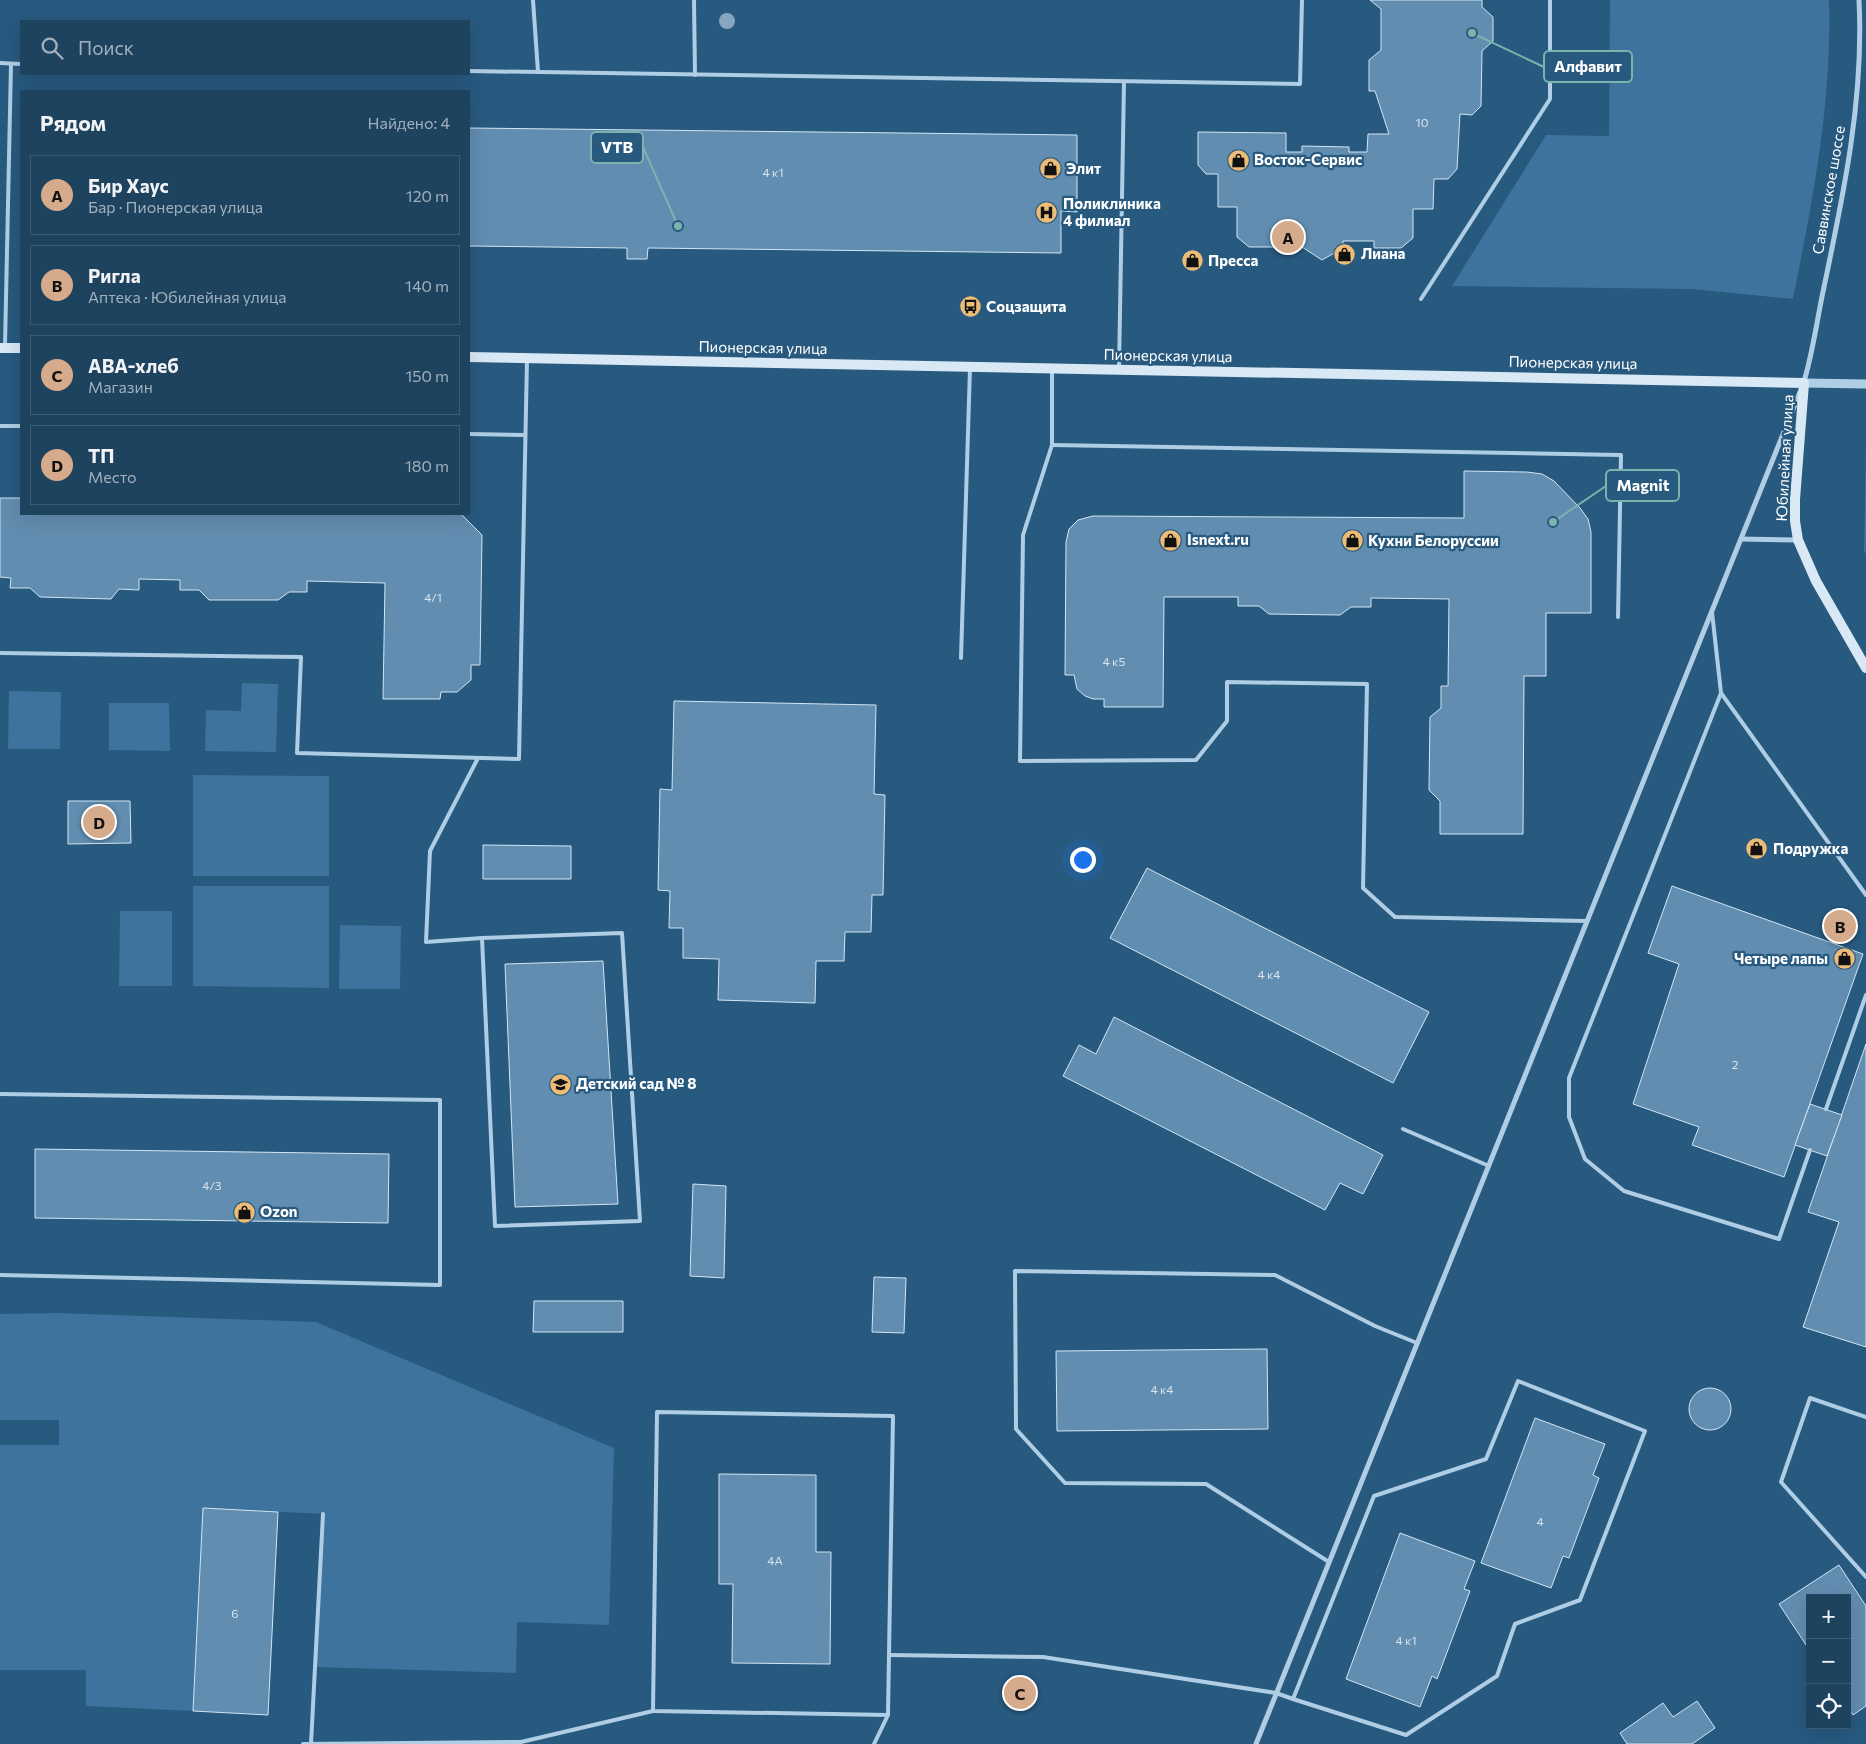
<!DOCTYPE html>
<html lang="ru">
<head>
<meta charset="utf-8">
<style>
	body { margin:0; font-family:Commissioner,sans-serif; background:#264a65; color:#f1f3f6 }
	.controls { position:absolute; right:15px; bottom:15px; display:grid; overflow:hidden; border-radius:0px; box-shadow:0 5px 20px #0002 }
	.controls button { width:45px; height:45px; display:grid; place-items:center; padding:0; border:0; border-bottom:1px solid #3c5c74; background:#1e435f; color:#f1f3f6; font:25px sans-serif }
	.you { position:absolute; left:1082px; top:859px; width:18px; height:18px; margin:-12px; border:4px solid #fff; border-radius:50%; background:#1a73e8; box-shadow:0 0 0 8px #1a73e833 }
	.badge { display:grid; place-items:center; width:32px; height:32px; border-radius:50%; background:#d6ab8b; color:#111; font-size:16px; font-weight:700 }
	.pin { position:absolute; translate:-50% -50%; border:2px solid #fff; box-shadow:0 1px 5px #0006 }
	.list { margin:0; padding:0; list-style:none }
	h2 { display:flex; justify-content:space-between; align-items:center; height:65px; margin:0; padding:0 20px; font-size:21px }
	h2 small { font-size:16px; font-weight:400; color:#a1b0bd }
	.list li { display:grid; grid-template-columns:32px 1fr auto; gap:15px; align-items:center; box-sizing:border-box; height:80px; margin:0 10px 10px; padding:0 10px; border:1px solid #3c5c74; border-radius:0px }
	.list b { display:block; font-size:19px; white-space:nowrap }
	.list p { margin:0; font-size:16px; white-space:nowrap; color:#a1b0bd }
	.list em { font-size:16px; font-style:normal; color:#a1b0bd }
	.icon { flex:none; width:28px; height:28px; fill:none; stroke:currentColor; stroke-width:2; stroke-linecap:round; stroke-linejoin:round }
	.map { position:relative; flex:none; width:1866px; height:1744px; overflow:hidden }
	.search { position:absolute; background:#1e435f; box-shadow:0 5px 20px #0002; left:20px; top:20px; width:450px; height:55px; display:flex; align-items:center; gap:12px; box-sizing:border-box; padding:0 18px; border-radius:0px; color:#a1b0bd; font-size:19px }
	.panel { position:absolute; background:#1e435f; box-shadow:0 5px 20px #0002; left:20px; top:90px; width:450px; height:425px; border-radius:0px }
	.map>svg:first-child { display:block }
	.green { fill:#3d739c }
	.building { fill:#618db0; stroke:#d2e6f4 }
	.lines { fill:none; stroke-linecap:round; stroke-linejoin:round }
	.service { stroke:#afcee5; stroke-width:4 }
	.minor { stroke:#afcee5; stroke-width:5 }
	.tertiary { stroke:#afcee5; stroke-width:9 }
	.secondary { stroke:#d8e8f5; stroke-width:10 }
	.tree { fill:#86a7bf }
	.labels { text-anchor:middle; stroke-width:4.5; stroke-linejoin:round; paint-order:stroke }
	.number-label { font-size:12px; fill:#d8e2eb }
	.poi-label { font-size:15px; font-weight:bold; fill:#fff; stroke:#28597f; text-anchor:start }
	.street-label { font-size:15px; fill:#fff; stroke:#28597f }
	.leader { fill:none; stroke:#7bb4af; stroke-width:2 }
	.callout-dot { fill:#7bb4af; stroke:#28597f; stroke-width:2 }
	.callout { fill:#28597f; stroke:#7bb4af; stroke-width:2 }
	.callout-label { font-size:16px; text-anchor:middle; font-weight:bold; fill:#fff }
</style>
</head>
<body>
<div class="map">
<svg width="1866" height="1744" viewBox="0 0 1866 1744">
	<rect width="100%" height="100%" fill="#28597f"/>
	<g class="green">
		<path d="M 1610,0 L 1829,0 C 1832,103 1813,199 1793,299 L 1691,289 L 1452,286 L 1546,135 L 1609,136 Z"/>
		<path d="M 1866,441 L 1866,554 L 1864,551 Z"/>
		<path d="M 242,683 L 278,684 L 276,752 L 205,751 L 206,710 L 241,711 Z"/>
		<path d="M 9,691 L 61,692 L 60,749 L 8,749 Z"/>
		<path d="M 109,703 L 169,703 L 170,751 L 109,750 Z"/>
		<path d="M 193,775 L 329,776 L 329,876 L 193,876 Z"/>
		<path d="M 193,886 L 329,886 L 329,988 L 193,986 Z"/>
		<path d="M 120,911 L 172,911 L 172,986 L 119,986 Z"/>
		<path d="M 340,925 L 401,926 L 400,989 L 339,989 Z"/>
		<path d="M 58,1313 L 316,1322 L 614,1448 L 609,1625 L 517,1622 L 516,1673 L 315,1667 L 323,1514 L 203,1508 L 193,1711 L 86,1706 L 86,1670 L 0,1670 L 0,1445 L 59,1445 L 59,1420 L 0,1420 L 0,1314 Z"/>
	</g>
	<g class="building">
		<path d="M 1370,0 L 1482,0 L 1482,7 L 1493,17 L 1493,41 L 1482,51 L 1481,106 L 1472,115 L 1460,114 L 1457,169 L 1448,179 L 1434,179 L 1433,209 L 1413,209 L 1413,238 L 1401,248 L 1374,248 L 1374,241 L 1343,241 L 1343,248 L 1322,260 L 1302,247 L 1302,240 L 1276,240 L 1276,247 L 1249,247 L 1237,237 L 1237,207 L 1218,207 L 1218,174 L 1206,174 L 1198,165 L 1198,132 L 1286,133 L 1286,152 L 1302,152 L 1302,146 L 1349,147 L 1349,152 L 1367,152 L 1368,134 L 1389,134 L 1375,91 L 1369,91 L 1369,60 L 1381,50 L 1381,9 Z"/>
		<path d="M 469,128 L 1077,135 L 1077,212 L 1061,211 L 1061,253 L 648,248 L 647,259 L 627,259 L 627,248 L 469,246 Z"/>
		<path d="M 1464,471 L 1527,472 L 1542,474 L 1554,481 L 1580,508 L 1588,519 L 1591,532 L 1591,613 L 1546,613 L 1546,676 L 1524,676 L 1523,834 L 1440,834 L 1440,801 L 1429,790 L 1430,717 L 1441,708 L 1441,686 L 1448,686 L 1449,599 L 1371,598 L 1371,607 L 1351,607 L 1340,615 L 1269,614 L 1259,606 L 1238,606 L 1238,597 L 1164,597 L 1163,707 L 1104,707 L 1104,699 L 1093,699 L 1085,696 L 1077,689 L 1074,675 L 1065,675 L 1066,542 L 1069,529 L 1078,520 L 1093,516 L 1464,518 Z"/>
		<path d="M 0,498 L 21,498 L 21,514 L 461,514 L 482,535 L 480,665 L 471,665 L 471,680 L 457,692 L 441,692 L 440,699 L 383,699 L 385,583 L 307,581 L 307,592 L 289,592 L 278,600 L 209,600 L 199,590 L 180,590 L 180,580 L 139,579 L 139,590 L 119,589 L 111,599 L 40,597 L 30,588 L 10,588 L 11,578 L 0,577 Z"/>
		<path d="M 674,701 L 876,705 L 874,794 L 885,795 L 883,895 L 872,895 L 871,932 L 845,932 L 844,961 L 816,961 L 815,1003 L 718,1000 L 719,959 L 683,958 L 683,928 L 669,928 L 670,891 L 658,890 L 660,789 L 672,790 Z"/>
		<path d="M 68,801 L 130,801 L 131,843 L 68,844 Z"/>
		<path d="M 483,845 L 571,846 L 571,879 L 483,879 Z"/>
		<path d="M 1147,868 L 1429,1012 L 1393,1083 L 1110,938 Z"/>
		<path d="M 1672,886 L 1863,954 L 1784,1177 L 1692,1145 L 1699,1127 L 1633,1104 L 1679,964 L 1648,953 Z"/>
		<path d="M 603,961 L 618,1204 L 515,1207 L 505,964 Z"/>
		<path d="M 1114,1017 L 1383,1155 L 1363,1194 L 1340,1183 L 1325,1210 L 1063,1076 L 1079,1045 L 1096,1054 Z"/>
		<path d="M 1866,1044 L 1866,1347 L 1803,1327 L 1839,1222 L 1808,1212 Z"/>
		<path d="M 1810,1104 L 1842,1115 L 1827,1156 L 1795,1145 Z"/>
		<path d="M 35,1149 L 389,1154 L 388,1223 L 35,1218 Z"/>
		<path d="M 693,1184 L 726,1186 L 724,1278 L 690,1276 Z"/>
		<path d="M 874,1277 L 906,1278 L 904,1333 L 872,1332 Z"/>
		<path d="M 534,1301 L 623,1301 L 623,1332 L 533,1332 Z"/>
		<path d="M 1267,1349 L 1268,1429 L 1057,1431 L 1056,1351 Z"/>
		<circle cx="1710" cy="1409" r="21"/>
		<path d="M 1535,1418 L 1605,1444 L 1593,1475 L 1599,1478 L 1569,1558 L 1563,1556 L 1551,1588 L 1481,1563 Z"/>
		<path d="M 719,1474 L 816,1475 L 816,1552 L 831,1552 L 830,1664 L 732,1663 L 733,1584 L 719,1584 Z"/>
		<path d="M 203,1508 L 278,1512 L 268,1715 L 193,1711 Z"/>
		<path d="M 1400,1533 L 1475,1561 L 1464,1589 L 1470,1591 L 1437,1679 L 1432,1676 L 1420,1707 L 1346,1679 Z"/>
		<path d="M 1839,1565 L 1866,1606 L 1866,1706 L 1853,1715 L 1847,1707 L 1847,1598 L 1810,1598 L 1810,1651 L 1779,1604 Z"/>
		<path d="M 1697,1701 L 1715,1728 L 1692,1744 L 1627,1744 L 1620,1733 L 1663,1703 L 1673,1717 Z"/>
	</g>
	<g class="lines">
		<g class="service">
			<path d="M 533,0 L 538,72"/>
			<path d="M 694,0 L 695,75"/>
			<path d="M 0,63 L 21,64"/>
			<path d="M 469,71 L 1300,84 L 1302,0"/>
			<path d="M 1421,299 L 1550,99 L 1550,0"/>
			<path d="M 5,346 L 11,64"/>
			<path d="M 1119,369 L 1124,82"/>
			<path d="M 1052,371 L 1052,445 L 1023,535 L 1020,761 L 1196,760 L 1227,721 L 1227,682 L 1367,684 L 1363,888 L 1395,917 L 1587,921"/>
			<path d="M 0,426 L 21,426"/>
			<path d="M 469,434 L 525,435"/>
			<path d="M 1052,445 L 1621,455 L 1618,617"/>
			<path d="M 1712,612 L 1721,693 L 1866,895"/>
			<path d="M 0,653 L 301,657 L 297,753 L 519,759 L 527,359"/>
			<path d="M 961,658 L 970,368"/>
			<path d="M 1721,693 L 1569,1078 L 1569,1117 L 1585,1159 L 1624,1191 L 1779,1239 L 1810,1150"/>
			<path d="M 478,758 L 430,851 L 426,942 L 482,938 L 622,933 L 640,1221 L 495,1226 L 482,938"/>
			<path d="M 0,1094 L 440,1100 L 440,1285 L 0,1275"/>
			<path d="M 1826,1109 L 1866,995"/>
			<path d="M 1403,1129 L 1489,1166"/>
			<path d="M 1866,1417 L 1810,1398 L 1781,1482 L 1866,1577"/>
			<path d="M 1329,1562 L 1206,1484 L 1065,1483 L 1016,1429 L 1015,1271 L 1275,1275 L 1375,1326 L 1417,1343"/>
			<path d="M 889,1655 L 1043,1657 L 1276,1693 L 1293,1699 L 1406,1735 L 1497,1676 L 1515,1624 L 1580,1600 L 1645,1431 L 1518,1381 L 1486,1459 L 1374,1496 L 1293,1699"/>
			<path d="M 303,1744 L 521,1742 L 653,1711"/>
			<path d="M 311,1744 L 323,1514"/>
			<path d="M 874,1744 L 888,1715 L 893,1416 L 657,1412 L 653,1711 L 888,1715"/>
		</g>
		<g class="minor">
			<path d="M 1803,385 C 1813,353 1817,319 1824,287 C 1844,192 1864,98 1859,0"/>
			<path d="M 1741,539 L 1798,540"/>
			<path d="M 1256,1744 L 1800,392"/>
		</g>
		<path class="tertiary" d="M 1804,383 L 1866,384"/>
		<g class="secondary">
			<path d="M 0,348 L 21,348"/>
			<path d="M 469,357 L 1804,383 L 1795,499 L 1795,521 L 1798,540 L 1816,581 L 1866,668"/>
		</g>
	</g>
	<circle class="tree" cx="727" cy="21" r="8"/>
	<defs>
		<symbol id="shop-disc" viewBox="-11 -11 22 22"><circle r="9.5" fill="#edbc76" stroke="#28597f"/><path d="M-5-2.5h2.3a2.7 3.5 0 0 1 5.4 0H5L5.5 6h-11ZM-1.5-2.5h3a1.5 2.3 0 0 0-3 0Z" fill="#111"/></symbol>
		<symbol id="hospital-disc" viewBox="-11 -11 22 22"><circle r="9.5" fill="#edbc76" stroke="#28597f"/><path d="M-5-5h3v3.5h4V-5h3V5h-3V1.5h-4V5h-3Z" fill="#111"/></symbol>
		<symbol id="bus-disc" viewBox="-11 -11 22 22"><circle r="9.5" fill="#edbc76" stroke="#28597f"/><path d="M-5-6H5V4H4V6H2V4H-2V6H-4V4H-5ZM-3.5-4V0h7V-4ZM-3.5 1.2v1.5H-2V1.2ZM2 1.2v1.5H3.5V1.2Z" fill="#111"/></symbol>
		<symbol id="school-disc" viewBox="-11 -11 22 22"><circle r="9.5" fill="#edbc76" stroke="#28597f"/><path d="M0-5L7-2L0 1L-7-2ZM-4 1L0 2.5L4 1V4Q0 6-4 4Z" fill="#111"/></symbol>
	</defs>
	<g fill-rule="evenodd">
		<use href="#shop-disc" x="1226" y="148" width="25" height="25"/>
		<use href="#shop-disc" x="1038" y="156" width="25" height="25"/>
		<use href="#hospital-disc" x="1034" y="200" width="25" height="25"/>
		<use href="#shop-disc" x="1332" y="242" width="25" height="25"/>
		<use href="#shop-disc" x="1180" y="248" width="25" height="25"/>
		<use href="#bus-disc" x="958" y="294" width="25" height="25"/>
		<use href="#shop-disc" x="1158" y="528" width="25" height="25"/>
		<use href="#shop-disc" x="1340" y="528" width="25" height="25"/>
		<use href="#shop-disc" x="1744" y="836" width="25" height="25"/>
		<use href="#shop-disc" x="1832" y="946" width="25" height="25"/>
		<use href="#school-disc" x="548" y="1072" width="25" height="25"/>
		<use href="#shop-disc" x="232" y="1200" width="25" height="25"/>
	</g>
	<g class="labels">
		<g class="number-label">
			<text x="1422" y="127">10</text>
			<text x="773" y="177">4 к1</text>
			<text x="433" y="602">4/1</text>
			<text x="1114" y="666">4 к5</text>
			<text x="1269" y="979">4 к4</text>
			<text x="1735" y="1069">2</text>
			<text x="212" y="1190">4/3</text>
			<text x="1162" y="1394">4 к4</text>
			<text x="1540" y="1526">4</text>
			<text x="775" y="1565">4А</text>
			<text x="235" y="1618">6</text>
			<text x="1406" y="1645">4 к1</text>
		</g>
		<g class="poi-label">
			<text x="1254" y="165">Восток-Сервис</text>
			<text x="1066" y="174">Элит</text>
			<text x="1063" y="209">Поликлиника<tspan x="1063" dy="17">4 филиал</tspan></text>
			<text x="1361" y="259">Лиана</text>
			<text x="1208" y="266">Пресса</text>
			<text x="986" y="312">Соцзащита</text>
			<text x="1187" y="545">Isnext.ru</text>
			<text x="1368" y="546">Кухни Белоруссии</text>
			<text x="1773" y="854">Подружка</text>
			<text x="1828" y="964" text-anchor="end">Четыре лапы</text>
			<text x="576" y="1089">Детский сад № 8</text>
			<text x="260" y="1217">Ozon</text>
		</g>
		<g class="street-label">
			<text transform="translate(1829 190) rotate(-80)" y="5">Саввинское шоссе</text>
			<text transform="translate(763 348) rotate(1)" y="5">Пионерская улица</text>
			<text transform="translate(1168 356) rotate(1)" y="5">Пионерская улица</text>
			<text transform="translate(1573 363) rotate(1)" y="5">Пионерская улица</text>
			<text transform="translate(1785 458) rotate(-87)" y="5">Юбилейная улица</text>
		</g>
	</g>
	<path class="leader" d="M1472 33L1544 67M678 226L643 147M1553 522L1606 486"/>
	<g class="callout-dot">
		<circle cx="1472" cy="33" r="5"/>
		<circle cx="678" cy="226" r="5"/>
		<circle cx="1553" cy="522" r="5"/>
	</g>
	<g class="callout">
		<rect x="1544" y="51" width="88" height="31" rx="5"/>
		<rect x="591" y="132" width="52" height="31" rx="5"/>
		<rect x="1606" y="470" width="73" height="31" rx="5"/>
	</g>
	<g class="callout-label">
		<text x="1588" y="72">Алфавит</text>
		<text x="617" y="153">VTB</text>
		<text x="1643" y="491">Magnit</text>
	</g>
</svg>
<div class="controls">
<button>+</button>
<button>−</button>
<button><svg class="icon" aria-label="locate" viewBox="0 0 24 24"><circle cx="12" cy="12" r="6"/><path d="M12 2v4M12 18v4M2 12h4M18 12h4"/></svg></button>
</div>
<div class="you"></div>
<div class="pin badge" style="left:1288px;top:237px">A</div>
<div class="pin badge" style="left:1840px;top:926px">B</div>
<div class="pin badge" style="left:1020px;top:1693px">C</div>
<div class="pin badge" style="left:99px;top:822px">D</div>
<div class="search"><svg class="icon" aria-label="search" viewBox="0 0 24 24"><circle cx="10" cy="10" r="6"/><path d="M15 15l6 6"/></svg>Поиск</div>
<section class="panel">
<h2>Рядом<small>Найдено: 4</small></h2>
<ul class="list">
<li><span class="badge">A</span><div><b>Бир Хаус</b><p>Бар · Пионерская улица</p></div><em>120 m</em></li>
<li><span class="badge">B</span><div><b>Ригла</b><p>Аптека · Юбилейная улица</p></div><em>140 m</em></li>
<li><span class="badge">C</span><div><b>АВА-хлеб</b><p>Магазин</p></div><em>150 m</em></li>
<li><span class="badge">D</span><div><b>ТП</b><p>Место</p></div><em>180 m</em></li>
</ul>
</section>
</div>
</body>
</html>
